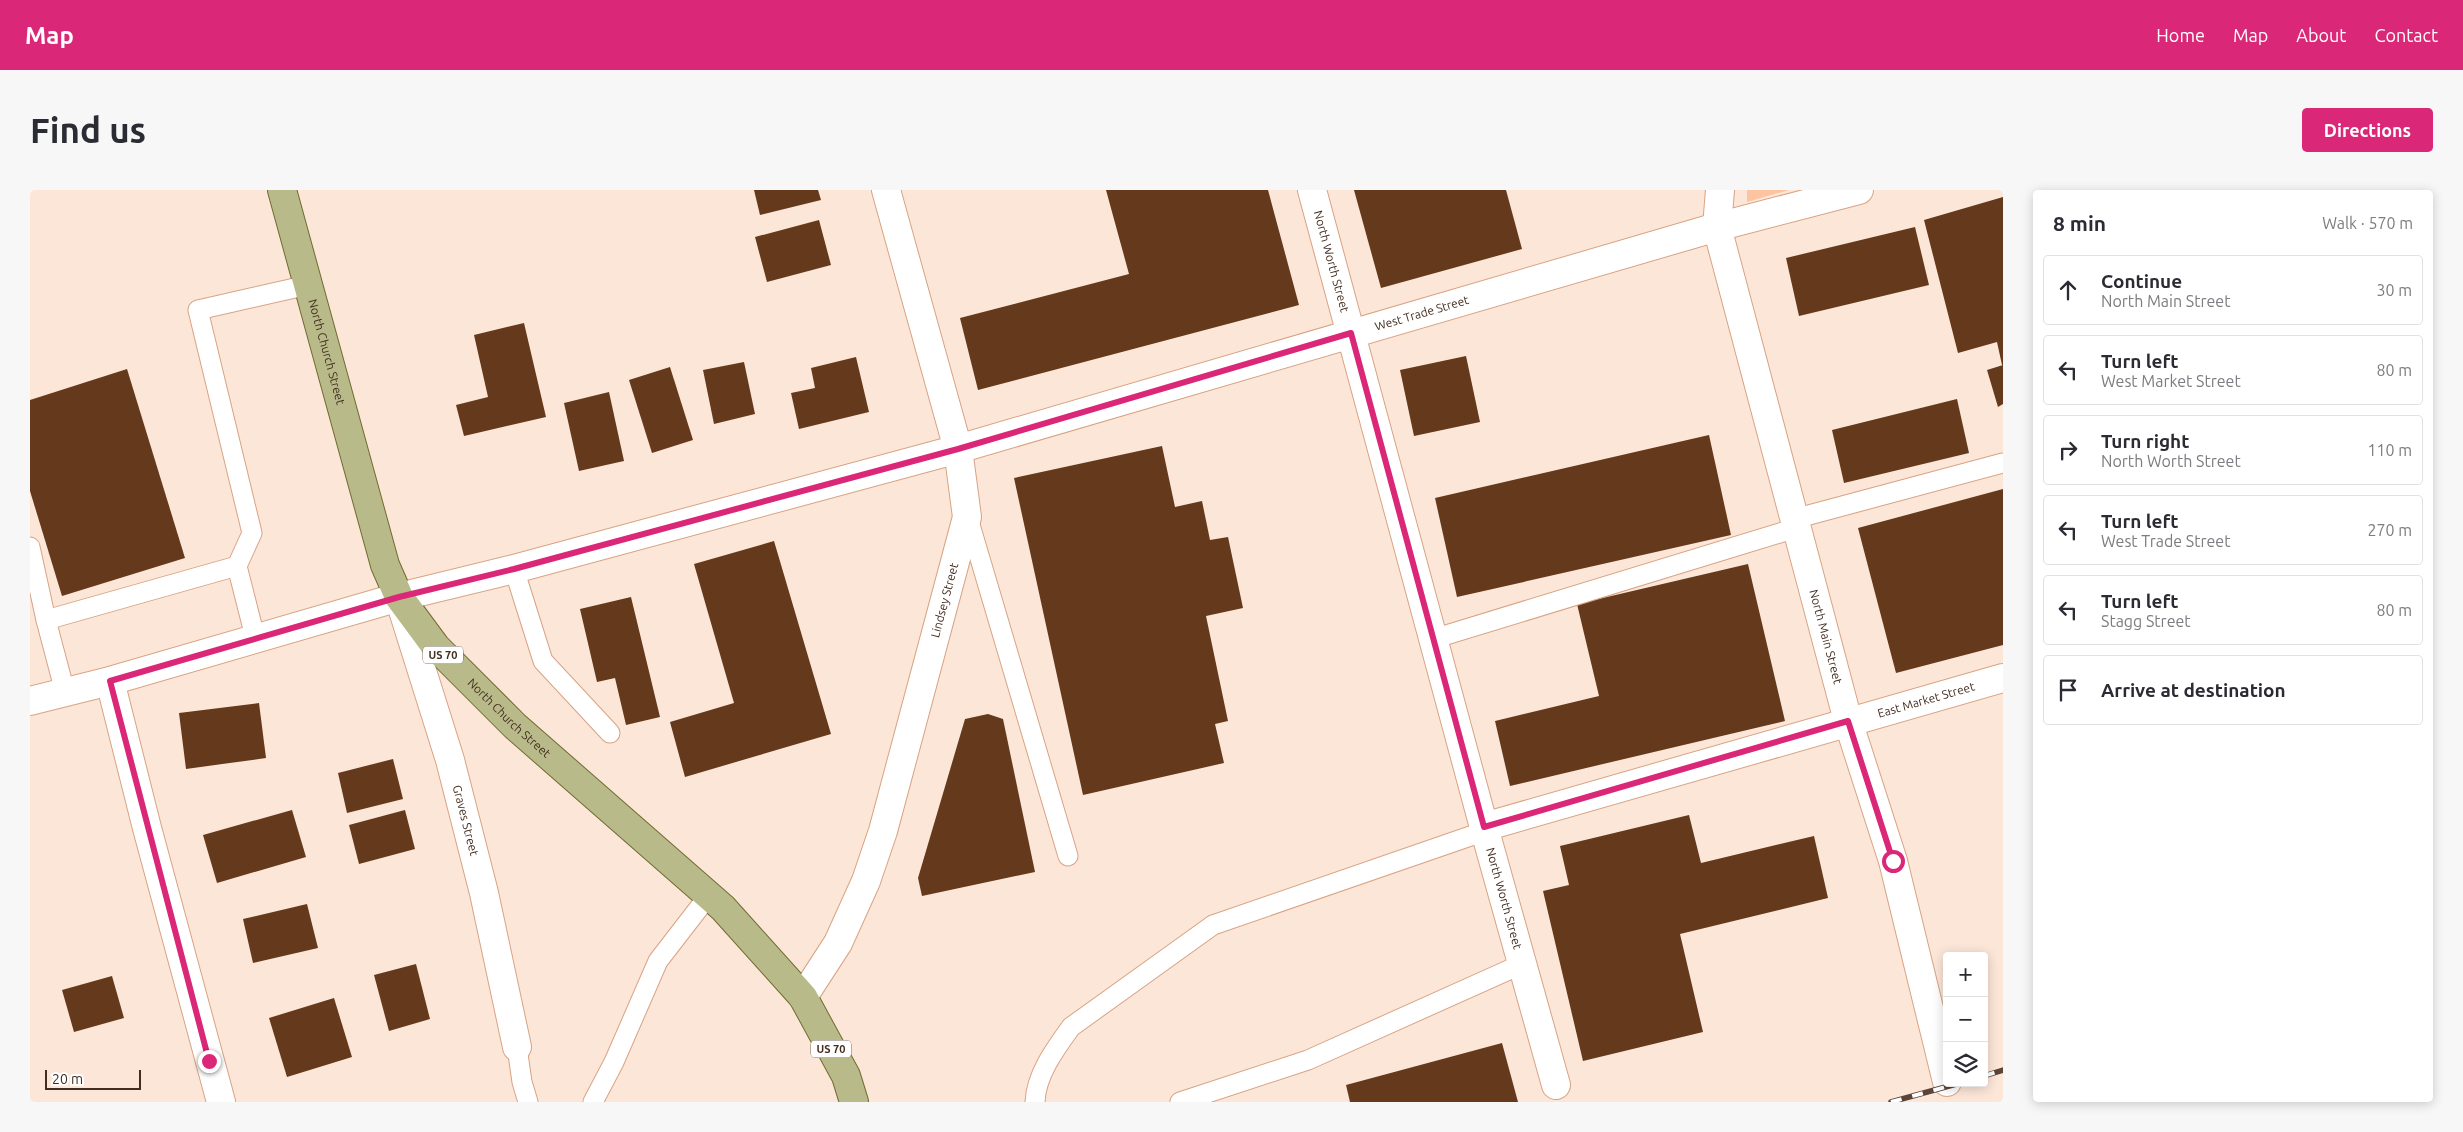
<!DOCTYPE html>
<html lang="en">
<head>
<meta charset="utf-8">
<style>
	body { margin:0; font-family:Ubuntu,sans-serif; background:#f7f7f7; color:#2b2b33 }
	.controls { position:absolute; right:15px; bottom:15px; display:grid; overflow:hidden; border-radius:5px; box-shadow:0 2px 12px #0003 }
	.controls button { width:45px; height:45px; display:grid; place-items:center; padding:0; border:0; border-bottom:1px solid #e1e1e2; background:#fff; color:#2b2b33; font:25px sans-serif }
	.scale { position:absolute; left:15px; bottom:12px; width:96px; box-sizing:border-box; padding-left:5px; border:2px solid #422d20; border-top:0; font-size:14px; line-height:18px; white-space:nowrap; color:#422d20; -webkit-text-stroke:4px #fff; paint-order:stroke }
	.stop { position:absolute; width:15px; height:15px; margin:-11px; border:4px solid #db2777; border-radius:50%; background:#fff }
	.stop.end { background:#db2777; border-color:#fff; box-shadow:0 1px 5px #0008 }
	.list { margin:0; padding:0; list-style:none }
	h2 { display:flex; justify-content:space-between; align-items:center; height:65px; margin:0; padding:0 20px; font-size:21px }
	h2 small { font-size:16px; font-weight:400; color:#7c7c81 }
	.list li { display:grid; grid-template-columns:32px 1fr auto; gap:15px; align-items:center; box-sizing:border-box; height:70px; margin:0 10px 10px; padding:0 10px; border:1px solid #e1e1e2; border-radius:5px }
	.list b { display:block; font-size:19px; white-space:nowrap }
	.list p { margin:0; font-size:16px; white-space:nowrap; color:#7c7c81 }
	.list em { font-size:16px; font-style:normal; color:#7c7c81 }
	.icon { flex:none; width:28px; height:28px; fill:none; stroke:currentColor; stroke-width:2; stroke-linecap:round; stroke-linejoin:round }
	.map { position:relative; flex:none; width:1973px; height:912px; overflow:hidden; border-radius:5px }
	header { display:flex; align-items:center; gap:30px; box-sizing:border-box; height:70px; padding:0 25px; background:#db2777; color:#fff }
	header strong { font-size:24px }
	nav { display:flex; gap:28px; margin-inline-start:auto; font-size:18px }
	.intro { display:flex; align-items:center; justify-content:space-between; box-sizing:border-box; height:120px; padding:0 30px }
	h1 { margin:0; font-size:35px }
	.button { padding:12px 22px; border-radius:5px; background:#db2777; color:#fff; font-size:18px; font-weight:700 }
	main { display:flex; gap:30px; padding:0 30px }
	aside { flex:1; background:#fff; border-radius:5px; box-shadow:0 2px 12px #0003 }
	.map>svg:first-child { display:block }
	.green { fill:#fdc4a2 }
	.building { fill:#65391b }
	.lines { fill:none; stroke-linecap:round; stroke-linejoin:round }
	.lane-casing { stroke:#d8a383; stroke-width:21 }
	.street-casing { stroke:#d8a383; stroke-width:30 }
	.secondary-casing { stroke:#d8a383; stroke-width:30 }
	.primary-casing { stroke:#706b31; stroke-width:30 }
	.lane { stroke:#fff; stroke-width:19 }
	.street { stroke:#fff; stroke-width:28 }
	.secondary { stroke:#fff; stroke-width:28 }
	.primary { stroke:#b8bb89; stroke-width:28 }
	.rail-casing { stroke:#5a4538; stroke-width:5.5 }
	.rail { stroke:#fff; stroke-width:4; stroke-dasharray:11; stroke-linecap:butt }
	.route { stroke:#db2777; stroke-width:6 }
	.labels { text-anchor:middle; stroke-width:5; stroke-linejoin:round; paint-order:stroke }
	.shield { fill:#fff; stroke:#7b6c63; stroke-width:1 }
	.shield-label { font-size:11px; font-weight:bold; fill:#422d20 }
	.street-label { font-size:12px; fill:#422d20; stroke:#fff }
</style>
</head>
<body>
<header>
<strong>Map</strong>
<nav><a>Home</a><a>Map</a><a>About</a><a>Contact</a></nav>
</header>
<div class="intro"><h1>Find us</h1><a class="button">Directions</a></div>
<main>
<div class="map">
<svg width="1973" height="912" viewBox="0 0 1973 912">
	<rect width="100%" height="100%" fill="#fce6d8"/>
	<path class="green" d="M 1717,0 L 1759,0 L 1717,12 Z"/>
	<g class="building">
		<path d="M 724,0 L 788,0 L 791,10 L 730,25 Z"/>
		<path d="M 1076,0 L 1238,0 L 1269,115 L 948,200 L 930,128 L 1099,84 Z"/>
		<path d="M 1324,0 L 1476,0 L 1492,59 L 1351,98 Z"/>
		<path d="M 1973,7 L 1973,175 L 1972,175 L 1967,152 L 1928,163 L 1894,30 Z"/>
		<path d="M 789,30 L 801,75 L 737,92 L 725,47 Z"/>
		<path d="M 1885,37 L 1899,95 L 1769,126 L 1756,68 Z"/>
		<path d="M 494,133 L 516,227 L 434,246 L 426,215 L 458,207 L 444,145 Z"/>
		<path d="M 1436,166 L 1450,232 L 1384,246 L 1370,180 Z"/>
		<path d="M 826,167 L 839,222 L 769,239 L 761,203 L 785,198 L 781,178 Z"/>
		<path d="M 714,172 L 725,224 L 684,234 L 673,180 Z"/>
		<path d="M 1973,175 L 1973,214 L 1968,217 L 1957,180 Z"/>
		<path d="M 640,177 L 663,250 L 622,263 L 599,190 Z"/>
		<path d="M 97,179 L 155,368 L 32,406 L 0,301 L 0,210 Z"/>
		<path d="M 579,202 L 594,271 L 549,281 L 534,213 Z"/>
		<path d="M 1927,209 L 1939,263 L 1814,293 L 1802,240 Z"/>
		<path d="M 1679,245 L 1701,345 L 1427,407 L 1405,308 Z"/>
		<path d="M 1132,256 L 1145,317 L 1172,311 L 1180,350 L 1198,347 L 1213,418 L 1176,426 L 1198,531 L 1185,534 L 1194,573 L 1053,605 L 984,288 Z"/>
		<path d="M 1973,299 L 1973,455 L 1866,483 L 1828,338 Z"/>
		<path d="M 744,351 L 801,544 L 655,587 L 640,532 L 704,513 L 664,374 Z"/>
		<path d="M 1718,374 L 1755,531 L 1480,596 L 1465,531 L 1569,506 L 1547,414 Z"/>
		<path d="M 601,407 L 630,527 L 596,535 L 585,488 L 567,492 L 550,419 Z"/>
		<path d="M 229,513 L 236,568 L 156,579 L 149,523 Z"/>
		<path d="M 958,524 L 973,529 L 1005,682 L 892,706 L 888,688 L 935,529 Z"/>
		<path d="M 363,569 L 373,609 L 317,623 L 308,583 Z"/>
		<path d="M 262,620 L 276,667 L 187,693 L 173,645 Z"/>
		<path d="M 375,620 L 385,659 L 329,674 L 319,635 Z"/>
		<path d="M 1659,625 L 1671,673 L 1784,646 L 1798,708 L 1650,744 L 1673,842 L 1553,871 L 1513,701 L 1539,695 L 1530,656 Z"/>
		<path d="M 277,714 L 288,758 L 223,773 L 213,729 Z"/>
		<path d="M 386,774 L 400,829 L 359,841 L 344,785 Z"/>
		<path d="M 82,786 L 94,828 L 44,842 L 32,800 Z"/>
		<path d="M 304,808 L 322,867 L 257,887 L 239,828 Z"/>
		<path d="M 1472,853 L 1488,912 L 1320,912 L 1316,895 Z"/>
	</g>
	<g class="lines">
		<defs>
			<g id="lane">
				<path d="M 938,328 L 1038,666"/>
				<path d="M 1764,329 L 1973,273"/>
				<path d="M 0,357 L 16,430"/>
				<path d="M 484,379 L 513,471 L 580,543"/>
				<path d="M 225,447 L 207,376 L 222,343 L 168,120 L 278,95"/>
				<path d="M 1403,449 L 1766,338"/>
				<path d="M 35,502 L 16,430 L 207,376"/>
				<path d="M 487,857 L 492,892 L 498,912"/>
				<path d="M 563,912 L 584,872 L 628,771 L 679,705"/>
				<path d="M 1005,912 C 1006,885 1025,859 1041,837 L 1183,735 L 1455,641"/>
				<path d="M 1150,912 L 1278,870 L 1492,774"/>
			</g>
			<g id="street">
				<path id="s1" d="M 1282,0 L 1455,641 L 1526,895"/>
				<path d="M 1687,37 L 1829,0"/>
				<path id="s2" d="M 370,411 L 420,570 L 454,703 L 487,857"/>
				<path d="M 80,491 L 117,638 L 191,912"/>
				<path id="s3" d="M 1454,637 L 1973,488"/>
				<path id="s4" d="M 773,807 L 808,753 L 836,691 L 853,641 L 937,327 L 928,259 L 856,0"/>
			</g>
			<g id="secondary">
				<path id="s5" d="M 1690,0 L 1687,37 L 1818,531 L 1863,671 L 1917,892"/>
				<path id="s6" d="M 0,511 L 80,491 L 369,407 L 484,379 L 928,259 L 1687,37"/>
			</g>
			<g id="primary">
				<path id="s7" d="M 252,0 L 355,375 L 369,407 L 406,457 L 485,536 L 693,718 L 773,807 L 816,886 L 824,912"/>
			</g>
		</defs>
		<use href="#lane" class="lane-casing"/>
		<use href="#street" class="street-casing"/>
		<use href="#secondary" class="secondary-casing"/>
		<use href="#primary" class="primary-casing"/>
		<use href="#lane" class="lane"/>
		<use href="#street" class="street"/>
		<use href="#secondary" class="secondary"/>
		<use href="#primary" class="primary"/>
		<defs>
			<g id="rail">
				<path d="M 1954,886 L 1973,880"/>
				<path d="M 1861,912 L 1930,893"/>
			</g>
		</defs>
		<use href="#rail" class="rail-casing"/>
		<use href="#rail" class="rail"/>
	</g>
	<g class="lines">
		<path class="route" d="M 179,871 L 80,491 L 369,407 L 484,379 L 928,259 L 1321,143 L 1454,637 L 1818,531 L 1863,671"/>
	</g>
	<g class="labels">
		<g class="shield">
			<rect x="393" y="456.5" width="40" height="17" rx="4"/>
			<rect x="781" y="850.5" width="40" height="17" rx="4"/>
		</g>
		<g class="shield-label">
			<text x="413" y="469">US 70</text>
			<text x="801" y="863">US 70</text>
		</g>
		<g class="street-label">
			<text dy="4" stroke="none"><textPath href="#s1" startOffset="74">North Worth Street</textPath></text>
			<text dy="4" stroke="none"><textPath href="#s6" startOffset="1445">West Trade Street</textPath></text>
			<text dy="4" stroke="none"><textPath href="#s7" startOffset="168">North Church Street</textPath></text>
			<text dy="4" stroke="none"><textPath href="#s4" startOffset="424">Lindsey Street</textPath></text>
			<text dy="4" stroke="none"><textPath href="#s5" startOffset="461">North Main Street</textPath></text>
			<text dy="4" stroke="none"><textPath href="#s3" startOffset="460">East Market Street</textPath></text>
			<text dy="4" stroke="none"><textPath href="#s7" startOffset="588">North Church Street</textPath></text>
			<text dy="4" stroke="none"><textPath href="#s2" startOffset="229">Graves Street</textPath></text>
			<text dy="4" stroke="none"><textPath href="#s1" startOffset="734">North Worth Street</textPath></text>
		</g>
	</g>
</svg>
<div class="controls">
<button>+</button>
<button>−</button>
<button><svg class="icon" aria-label="layers" viewBox="0 0 24 24"><path d="M12 4l9 5-9 5-9-5zM3 14l9 5 9-5"/></svg></button>
</div>
<div class="scale">20 m</div>
<div class="stop" style="left:1863px;top:671px"></div>
<div class="stop end" style="left:179px;top:871px"></div>
</div>
<aside>
<h2>8 min<small>Walk · 570 m</small></h2>
<ul class="list">
<li><svg class="icon" aria-label="ahead" viewBox="0 0 24 24"><path d="M12 20V5M6 11l6-6 6 6"/></svg><div><b>Continue</b><p>North Main Street</p></div><em>30 m</em></li>
<li><svg class="icon" aria-label="left" viewBox="0 0 24 24"><path d="M17 20v-9H6M10 6l-5 5 5 5"/></svg><div><b>Turn left</b><p>West Market Street</p></div><em>80 m</em></li>
<li><svg class="icon" aria-label="right" viewBox="0 0 24 24"><path d="M7 20v-9h11M14 6l5 5-5 5"/></svg><div><b>Turn right</b><p>North Worth Street</p></div><em>110 m</em></li>
<li><svg class="icon" aria-label="left" viewBox="0 0 24 24"><path d="M17 20v-9H6M10 6l-5 5 5 5"/></svg><div><b>Turn left</b><p>West Trade Street</p></div><em>270 m</em></li>
<li><svg class="icon" aria-label="left" viewBox="0 0 24 24"><path d="M17 20v-9H6M10 6l-5 5 5 5"/></svg><div><b>Turn left</b><p>Stagg Street</p></div><em>80 m</em></li>
<li><svg class="icon" aria-label="arrive" viewBox="0 0 24 24"><path d="M6 21V4h12l-3 4 3 4H6"/></svg><div><b>Arrive at destination</b></div></li>
</ul>
</aside>
</main>
</body>
</html>
